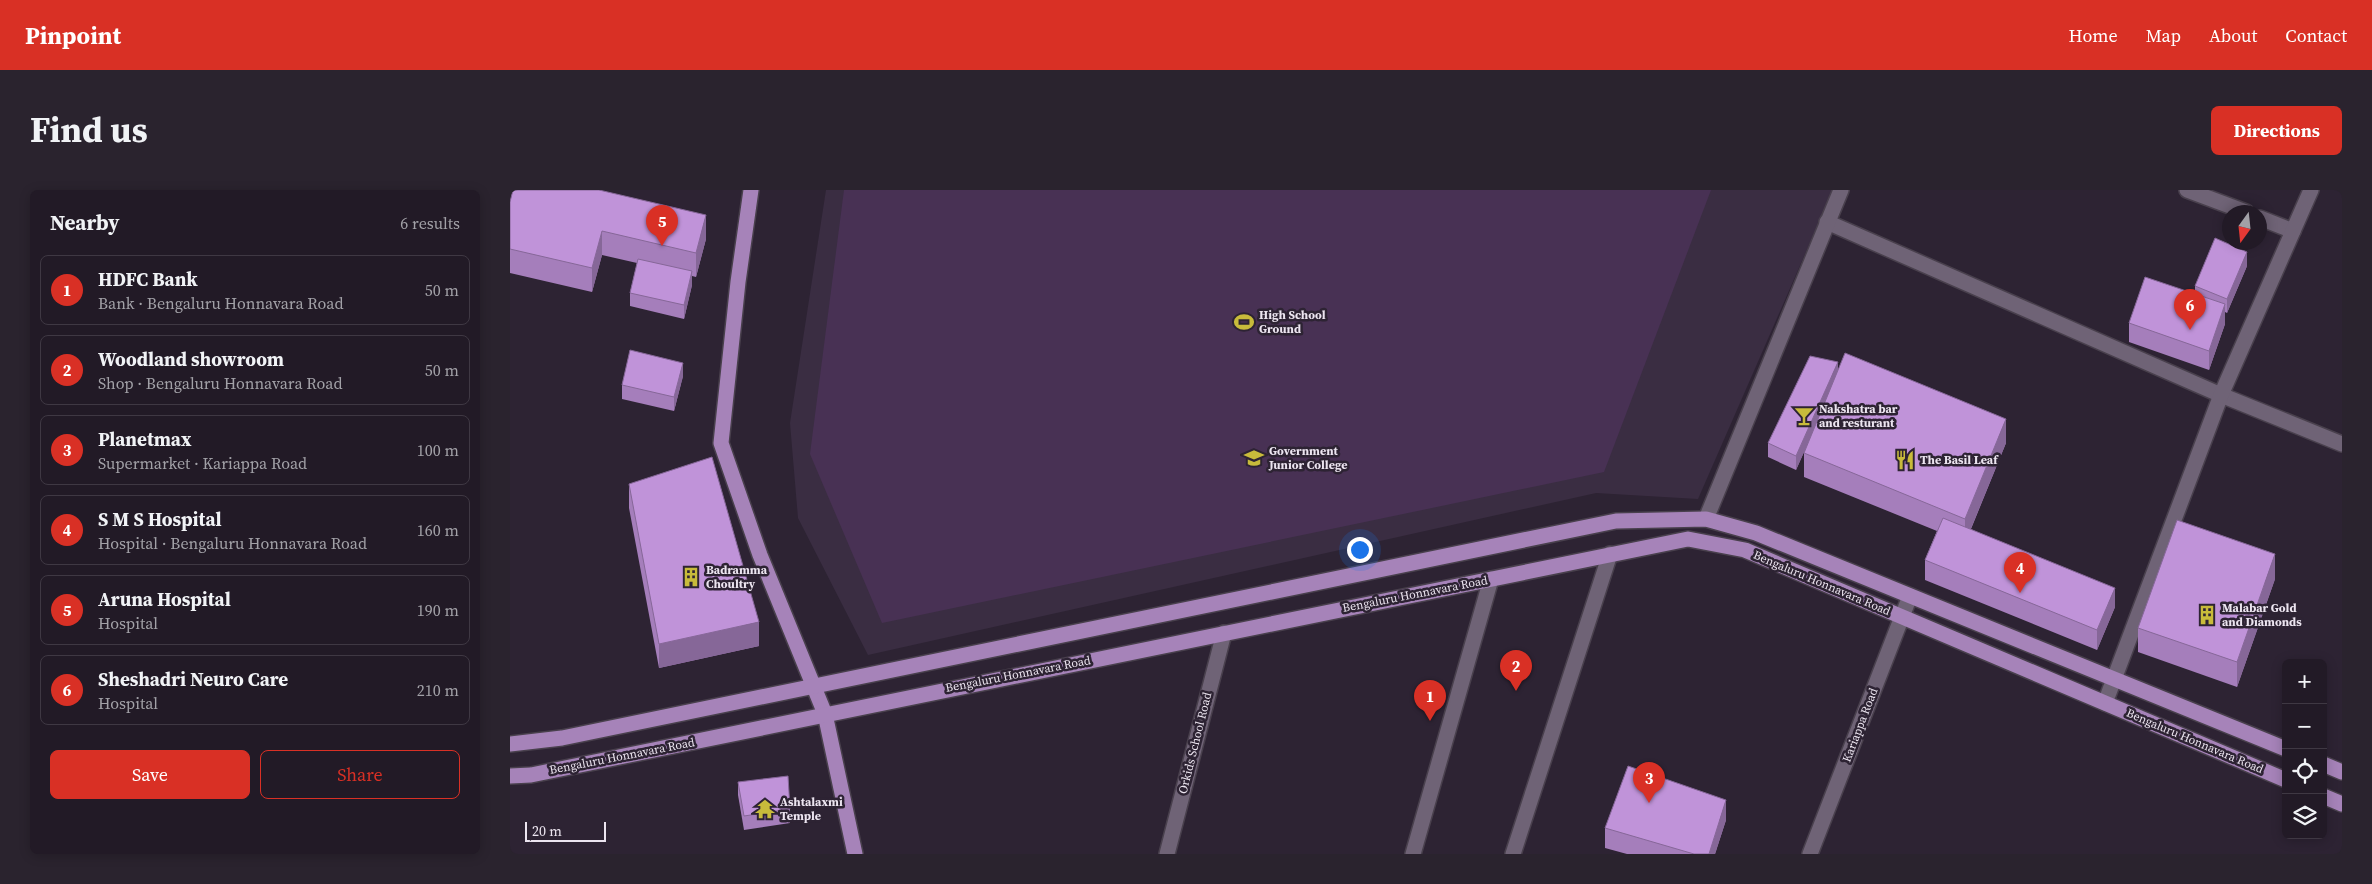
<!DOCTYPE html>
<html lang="en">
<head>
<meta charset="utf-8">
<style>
	body { margin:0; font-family:"Source Serif 4",serif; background:#2a232e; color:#f1f3f6 }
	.controls { position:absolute; right:15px; bottom:15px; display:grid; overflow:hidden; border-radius:8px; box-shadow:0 2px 12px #0003 }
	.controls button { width:45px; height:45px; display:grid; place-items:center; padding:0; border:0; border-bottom:1px solid #3f3843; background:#221a26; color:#f1f3f6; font:25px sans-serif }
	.compass { position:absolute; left:1712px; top:15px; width:45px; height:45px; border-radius:50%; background:#221a26; box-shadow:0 2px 12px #0003; rotate:195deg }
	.scale { position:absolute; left:15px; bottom:12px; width:81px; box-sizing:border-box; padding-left:5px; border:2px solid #ece5f0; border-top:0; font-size:14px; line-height:18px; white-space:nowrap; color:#ece5f0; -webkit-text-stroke:4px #2d2333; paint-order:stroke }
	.you { position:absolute; left:849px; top:359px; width:18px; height:18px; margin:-12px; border:4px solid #fff; border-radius:50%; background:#1a73e8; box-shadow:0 0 0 8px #1a73e833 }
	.badge { display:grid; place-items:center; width:32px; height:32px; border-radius:50%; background:#d93025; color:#fff; font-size:16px; font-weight:700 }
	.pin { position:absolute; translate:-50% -41px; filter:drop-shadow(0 1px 2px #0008) }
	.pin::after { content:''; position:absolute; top:26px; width:18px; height:15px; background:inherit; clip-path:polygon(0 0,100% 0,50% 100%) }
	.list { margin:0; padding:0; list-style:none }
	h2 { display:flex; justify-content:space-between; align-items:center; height:65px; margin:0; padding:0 20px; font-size:21px }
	h2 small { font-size:16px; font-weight:400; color:#a2a1a7 }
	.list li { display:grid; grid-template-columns:32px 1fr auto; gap:15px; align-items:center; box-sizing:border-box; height:70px; margin:0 10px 10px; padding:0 10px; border:1px solid #3f3843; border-radius:8px }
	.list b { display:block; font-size:19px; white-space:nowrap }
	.list p { margin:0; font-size:16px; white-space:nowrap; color:#a2a1a7 }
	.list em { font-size:16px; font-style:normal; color:#a2a1a7 }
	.actions { display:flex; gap:10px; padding:15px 20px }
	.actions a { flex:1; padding:11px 0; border:1px solid #d93025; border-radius:8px; text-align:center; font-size:18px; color:#d93025 }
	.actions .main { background:#d93025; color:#fff }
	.icon { flex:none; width:28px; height:28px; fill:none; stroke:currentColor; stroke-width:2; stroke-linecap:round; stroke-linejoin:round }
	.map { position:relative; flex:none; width:1832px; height:664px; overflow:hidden; border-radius:8px }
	header { display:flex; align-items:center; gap:30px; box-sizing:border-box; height:70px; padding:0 25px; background:#d93025; color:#fff }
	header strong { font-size:24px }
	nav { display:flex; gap:28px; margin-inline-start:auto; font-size:18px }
	.intro { display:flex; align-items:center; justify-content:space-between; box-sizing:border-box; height:120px; padding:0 30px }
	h1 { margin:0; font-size:35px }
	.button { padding:12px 22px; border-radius:8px; background:#d93025; color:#fff; font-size:18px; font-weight:700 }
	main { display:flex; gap:30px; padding:0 30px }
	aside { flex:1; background:#221a26; border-radius:8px; box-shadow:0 2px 12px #0003 }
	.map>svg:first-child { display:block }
	.built { fill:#3a2d42 }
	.green { fill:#483154 }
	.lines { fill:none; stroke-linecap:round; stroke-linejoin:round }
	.minor-casing { stroke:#49404d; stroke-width:18 }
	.major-casing { stroke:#49404d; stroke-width:18 }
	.minor { stroke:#6f6376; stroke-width:15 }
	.major { stroke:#a683b9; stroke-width:15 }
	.wall { fill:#a57ebb }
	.shaded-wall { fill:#866798 }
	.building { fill:#c093d9; stroke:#866798 }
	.labels { text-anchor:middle; stroke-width:5; stroke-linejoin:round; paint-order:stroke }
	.poi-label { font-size:12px; font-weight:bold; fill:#ece5f0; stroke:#2d2333; text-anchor:start }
	.street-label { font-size:12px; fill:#ece5f0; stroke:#2d2333 }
</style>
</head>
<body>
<header>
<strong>Pinpoint</strong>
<nav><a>Home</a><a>Map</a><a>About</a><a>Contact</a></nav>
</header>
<div class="intro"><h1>Find us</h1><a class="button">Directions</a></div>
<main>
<aside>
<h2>Nearby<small>6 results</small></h2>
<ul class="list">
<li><span class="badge">1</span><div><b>HDFC Bank</b><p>Bank · Bengaluru Honnavara Road</p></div><em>50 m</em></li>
<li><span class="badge">2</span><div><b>Woodland showroom</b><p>Shop · Bengaluru Honnavara Road</p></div><em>50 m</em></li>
<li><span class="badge">3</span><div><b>Planetmax</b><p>Supermarket · Kariappa Road</p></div><em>100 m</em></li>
<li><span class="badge">4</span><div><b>S M S Hospital</b><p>Hospital · Bengaluru Honnavara Road</p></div><em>160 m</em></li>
<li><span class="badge">5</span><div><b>Aruna Hospital</b><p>Hospital</p></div><em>190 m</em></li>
<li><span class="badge">6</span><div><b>Sheshadri Neuro Care</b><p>Hospital</p></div><em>210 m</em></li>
</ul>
<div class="actions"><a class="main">Save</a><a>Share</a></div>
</aside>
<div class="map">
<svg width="1832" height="664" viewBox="0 0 1832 664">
	<rect width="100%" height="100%" fill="#2d2333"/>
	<path class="built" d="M 316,0 L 1323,0 L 1188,309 L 1086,303 L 358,465 L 288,328 L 280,233 Z"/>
	<path class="green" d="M 334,0 L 1201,0 L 1094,282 L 372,433 L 300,264 Z"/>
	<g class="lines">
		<defs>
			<g id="minor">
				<path d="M 1677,0 L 1736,22"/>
				<path d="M 1750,28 L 1783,41"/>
				<path d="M 1317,32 L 1711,205 L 1832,254"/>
				<path d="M 1196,329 L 1331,0"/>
				<path d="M 1595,513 L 1711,205 L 1801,0"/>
				<path d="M 657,664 L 714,443"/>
				<path d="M 903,664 L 981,389"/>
				<path d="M 1003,664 L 1100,364"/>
				<path d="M 1300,664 L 1400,406"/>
			</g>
			<g id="major">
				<path d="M 241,0 L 228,92 L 211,253 L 250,365 L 315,524 L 345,664"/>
				<path d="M 0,554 L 52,548 L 1106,331 L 1196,329 L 1246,343 L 1776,559"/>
				<path d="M 1813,574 L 1832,582"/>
				<path d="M 0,586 L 21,585 L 1178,349 L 1235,360 L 1776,590"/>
				<path d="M 1813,606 L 1832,614"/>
			</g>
		</defs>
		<use href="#minor" class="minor-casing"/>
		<use href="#major" class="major-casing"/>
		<use href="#minor" class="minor"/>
		<use href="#major" class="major"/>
	</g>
	<g class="wall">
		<path d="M 0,12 L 196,49 L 186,87 L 182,86 L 182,95 L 174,129 L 120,116 L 120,103 L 127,73 L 92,65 L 82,102 L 0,83 Z"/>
		<path d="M 1737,76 L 1717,123 L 1715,122 L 1715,134 L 1699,180 L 1619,152 L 1619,133 L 1685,104 L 1685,96 Z"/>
		<path d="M 1328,179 L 1496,253 L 1461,339 L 1605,417 L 1587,460 L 1415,390 L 1415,370 L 1427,341 L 1294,287 L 1294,263 L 1298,253 L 1286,280 L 1258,267 L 1258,253 Z"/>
		<path d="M 173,186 L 164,221 L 112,209 L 112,195 Z"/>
		<path d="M 119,294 L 249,456 L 149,478 L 119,318 Z"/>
		<path d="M 1765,389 L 1727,497 L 1628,462 L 1628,438 Z"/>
		<path d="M 228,592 L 280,619 L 280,633 L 234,640 L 228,605 Z"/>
		<path d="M 1216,630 L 1205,664 L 1117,664 L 1095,658 L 1095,638 Z"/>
	</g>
	<g class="shaded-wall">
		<path d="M 196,25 L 196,49 L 186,87 L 186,63 Z"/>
		<path d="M 92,41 L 92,65 L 82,102 L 82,78 Z"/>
		<path d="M 1737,62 L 1737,76 L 1717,123 L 1717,109 Z"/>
		<path d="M 182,81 L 182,95 L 174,129 L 174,115 Z"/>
		<path d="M 1715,114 L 1715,134 L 1699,180 L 1699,161 Z"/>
		<path d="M 1328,172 L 1328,186 L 1286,280 L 1286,266 Z"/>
		<path d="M 173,173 L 173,186 L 164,221 L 164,207 Z"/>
		<path d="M 1496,229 L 1496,253 L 1455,353 L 1455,329 Z"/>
		<path d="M 1765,364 L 1765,389 L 1727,497 L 1727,472 Z"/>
		<path d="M 1605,398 L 1605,417 L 1587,460 L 1587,440 Z"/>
		<path d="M 249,432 L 249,456 L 149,478 L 149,454 Z"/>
		<path d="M 1216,610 L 1216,630 L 1205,664 L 1199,664 Z"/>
	</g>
	<g class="building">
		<path d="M 3,0 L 89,0 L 196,25 L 186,63 L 92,41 L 82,78 L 0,59 L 0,12 Z"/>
		<path d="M 1705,48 L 1737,62 L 1717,109 L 1685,96 Z"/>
		<path d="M 128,69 L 182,81 L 174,115 L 120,103 Z"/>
		<path d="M 1635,87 L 1715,114 L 1699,161 L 1619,133 Z"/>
		<path d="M 120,160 L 173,173 L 164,207 L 112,195 Z"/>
		<path d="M 1335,163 L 1496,229 L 1455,329 L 1294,263 Z"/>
		<path d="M 1300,166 L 1328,172 L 1286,266 L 1258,253 Z"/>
		<path d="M 202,267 L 249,432 L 149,454 L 119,294 Z"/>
		<path d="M 1433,328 L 1605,398 L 1587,440 L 1415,370 Z"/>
		<path d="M 1667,330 L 1765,364 L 1727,472 L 1628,438 Z"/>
		<path d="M 1118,576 L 1216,610 L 1199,664 L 1184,664 L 1095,638 Z"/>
		<path d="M 278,586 L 280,619 L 234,626 L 228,592 Z"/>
	</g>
	<defs>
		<symbol id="stadium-bare" viewBox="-9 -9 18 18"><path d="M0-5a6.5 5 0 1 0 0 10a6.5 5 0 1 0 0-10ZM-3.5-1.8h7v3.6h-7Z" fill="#c8bb3b" stroke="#2d2333" stroke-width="2.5" paint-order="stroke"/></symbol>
		<symbol id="bar-bare" viewBox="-9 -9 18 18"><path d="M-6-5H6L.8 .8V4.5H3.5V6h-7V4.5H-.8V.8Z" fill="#c8bb3b" stroke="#2d2333" stroke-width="2.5" paint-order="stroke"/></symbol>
		<symbol id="university-bare" viewBox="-9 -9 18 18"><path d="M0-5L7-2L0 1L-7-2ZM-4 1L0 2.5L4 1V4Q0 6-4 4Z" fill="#c8bb3b" stroke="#2d2333" stroke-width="2.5" paint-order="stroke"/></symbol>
		<symbol id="restaurant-bare" viewBox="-9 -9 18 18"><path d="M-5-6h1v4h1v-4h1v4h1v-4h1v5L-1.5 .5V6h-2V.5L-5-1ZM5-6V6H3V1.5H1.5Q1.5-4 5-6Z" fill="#c8bb3b" stroke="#2d2333" stroke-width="2.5" paint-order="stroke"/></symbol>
		<symbol id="building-bare" viewBox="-9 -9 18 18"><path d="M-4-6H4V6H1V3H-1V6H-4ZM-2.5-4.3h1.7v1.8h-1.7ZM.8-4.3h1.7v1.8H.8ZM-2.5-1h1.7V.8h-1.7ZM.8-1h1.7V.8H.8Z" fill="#c8bb3b" stroke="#2d2333" stroke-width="2.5" paint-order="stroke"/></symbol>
		<symbol id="temple-bare" viewBox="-9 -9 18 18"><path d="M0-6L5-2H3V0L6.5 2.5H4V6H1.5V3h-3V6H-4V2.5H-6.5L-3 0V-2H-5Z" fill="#c8bb3b" stroke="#2d2333" stroke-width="2.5" paint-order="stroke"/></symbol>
	</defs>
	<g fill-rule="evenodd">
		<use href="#stadium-bare" x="720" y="118" width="28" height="28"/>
		<use href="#bar-bare" x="1280" y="212" width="28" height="28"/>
		<use href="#university-bare" x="730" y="254" width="28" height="28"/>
		<use href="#restaurant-bare" x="1381" y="256" width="28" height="28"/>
		<use href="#building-bare" x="167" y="373" width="28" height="28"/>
		<use href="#building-bare" x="1683" y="411" width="28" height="28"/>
		<use href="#temple-bare" x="241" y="605" width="28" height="28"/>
	</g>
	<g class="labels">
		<g class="poi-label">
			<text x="749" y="129">High School<tspan x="749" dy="14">Ground</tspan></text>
			<text x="1309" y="223">Nakshatra bar<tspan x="1309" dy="14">and resturant</tspan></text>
			<text x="759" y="265">Government<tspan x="759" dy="14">Junior College</tspan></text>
			<text x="1410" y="274">The Basil Leaf</text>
			<text x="196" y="384">Badramma<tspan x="196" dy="14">Choultry</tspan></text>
			<text x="1712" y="422">Malabar Gold<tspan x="1712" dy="14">and Diamonds</tspan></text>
			<text x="270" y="616">Ashtalaxmi<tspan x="270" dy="14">Temple</tspan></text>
		</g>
		<g class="street-label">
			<text transform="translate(1312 393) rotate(23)" y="4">Bengaluru Honnavara Road</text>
			<text transform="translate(905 404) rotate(-11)" y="4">Bengaluru Honnavara Road</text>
			<text transform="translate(508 484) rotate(-11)" y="4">Bengaluru Honnavara Road</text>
			<text transform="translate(1350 535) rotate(-69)" y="4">Kariappa Road</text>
			<text transform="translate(1685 551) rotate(23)" y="4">Bengaluru Honnavara Road</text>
			<text transform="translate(685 553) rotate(-76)" y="4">Orkids School Road</text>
			<text transform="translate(112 566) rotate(-11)" y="4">Bengaluru Honnavara Road</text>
		</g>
	</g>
</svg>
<div class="controls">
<button>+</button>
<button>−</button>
<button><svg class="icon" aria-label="locate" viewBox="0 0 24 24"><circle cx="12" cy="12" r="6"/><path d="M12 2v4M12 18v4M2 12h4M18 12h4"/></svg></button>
<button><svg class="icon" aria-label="layers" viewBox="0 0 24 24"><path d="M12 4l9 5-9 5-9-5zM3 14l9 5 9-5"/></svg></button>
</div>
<svg class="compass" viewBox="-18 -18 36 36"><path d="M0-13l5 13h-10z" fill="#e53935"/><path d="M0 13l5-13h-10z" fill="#a2a1a7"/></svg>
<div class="scale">20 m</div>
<div class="you"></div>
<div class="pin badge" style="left:920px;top:531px">1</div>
<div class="pin badge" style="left:1006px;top:501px">2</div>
<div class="pin badge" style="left:1139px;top:613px">3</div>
<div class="pin badge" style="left:1510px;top:403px">4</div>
<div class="pin badge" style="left:152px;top:56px">5</div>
<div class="pin badge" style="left:1680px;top:140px">6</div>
</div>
</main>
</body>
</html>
